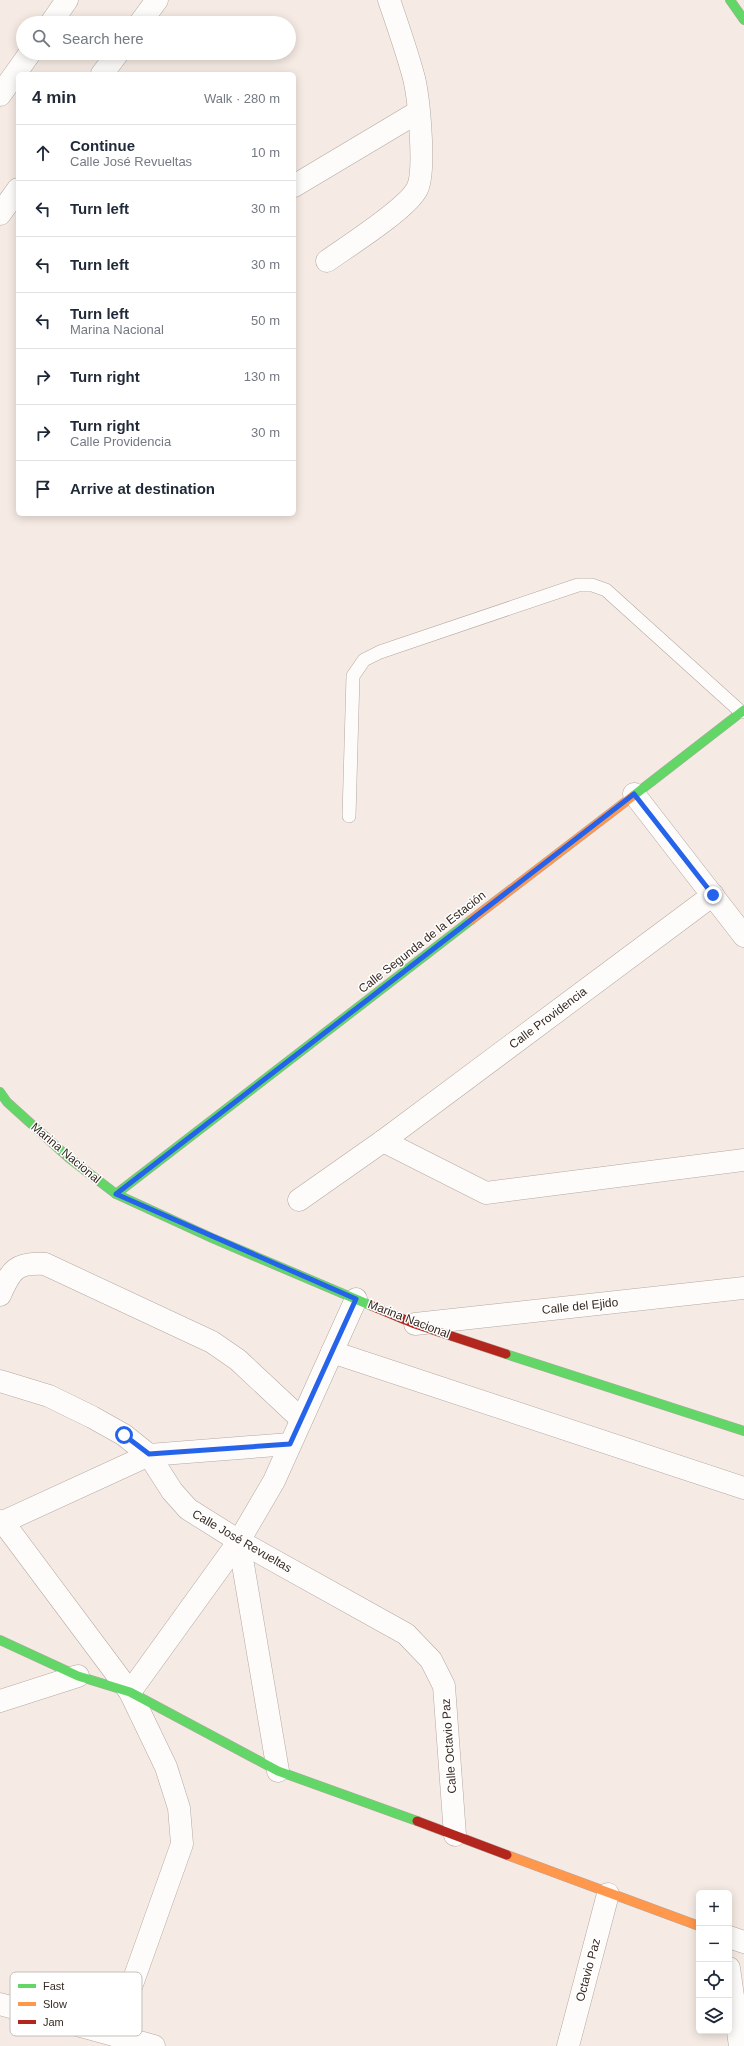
<!DOCTYPE html>
<html lang="en">
<head>
<meta charset="utf-8">
<style>
	body { margin:0; font-family:Arial,sans-serif; background:#f2f2f3; color:#1f2937 }
	.controls { position:absolute; right:12px; bottom:12px; display:grid; overflow:hidden; border-radius:6px; box-shadow:0 2px 10px #0003 }
	.controls button { width:36px; height:36px; display:grid; place-items:center; padding:0; border:0; border-bottom:1px solid #e0e1e3; background:#fff; color:#1f2937; font:20px sans-serif }
	.stop { position:absolute; width:12px; height:12px; margin:-9px; border:3px solid #2563eb; border-radius:50%; background:#fff }
	.stop.end { background:#2563eb; border-color:#fff; box-shadow:0 1px 4px #0008 }
	.list { margin:0; padding:0; list-style:none }
	h2 { display:flex; justify-content:space-between; align-items:center; height:52px; margin:0; padding:0 16px; font-size:17px }
	h2 small { font-size:13px; font-weight:400; color:#747a83 }
	.list li { display:grid; grid-template-columns:26px 1fr auto; gap:12px; align-items:center; box-sizing:border-box; height:56px; padding:0 16px; border-top:1px solid #e0e1e3 }
	.list b { display:block; font-size:15px; white-space:nowrap }
	.list p { margin:0; font-size:13px; white-space:nowrap; color:#747a83 }
	.list em { font-size:13px; font-style:normal; color:#747a83 }
	.icon { flex:none; width:22px; height:22px; fill:none; stroke:currentColor; stroke-width:2; stroke-linecap:round; stroke-linejoin:round }
	.map { position:relative; flex:none; width:744px; height:2046px; overflow:hidden }
	.search { position:absolute; background:#fff; box-shadow:0 2px 10px #0003; left:16px; top:16px; width:280px; height:44px; display:flex; align-items:center; gap:10px; box-sizing:border-box; padding:0 14px; border-radius:22px; color:#747a83; font-size:15px }
	.panel { position:absolute; background:#fff; box-shadow:0 2px 10px #0003; left:16px; top:72px; width:280px; height:444px; border-radius:6px }
	.map>svg:first-child { display:block }
	.lines { fill:none; stroke-linecap:round; stroke-linejoin:round }
	.lane-casing { stroke:#b3a8a1; stroke-width:14 }
	.street-casing { stroke:#b3a8a1; stroke-width:23 }
	.fast-casing { stroke:#b3a8a1; stroke-width:10 }
	.slow-casing { stroke:#b3a8a1; stroke-width:10 }
	.jam-casing { stroke:#b3a8a1; stroke-width:10 }
	.lane { stroke:#fefcfb; stroke-width:13 }
	.street { stroke:#fefcfb; stroke-width:22 }
	.fast { stroke:#63d668; stroke-width:9 }
	.slow { stroke:#ff974d; stroke-width:9 }
	.jam { stroke:#b3261e; stroke-width:9 }
	.route { stroke:#2563eb; stroke-width:5 }
	.labels { text-anchor:middle; stroke-width:3; stroke-linejoin:round; paint-order:stroke }
	.street-label { font-size:12px; fill:#372a22; stroke:#fff }
	.key { fill:#fff; stroke:#c3bfbd; stroke-width:1 }
	.key-label { font-size:11px; fill:#372a22 }
</style>
</head>
<body>
<div class="map">
<svg width="744" height="2046" viewBox="0 0 744 2046">
	<rect width="100%" height="100%" fill="#f6ebe4"/>
	<g class="lines">
		<defs>
			<path id="lane" d="M 349,816 L 353,676 L 364,660 L 380,652 L 578,585 L 592,585 L 606,590 L 741,712"/>
			<g id="street">
				<path d="M 51,23 L 67,0"/>
				<path d="M 140,23 L 157,0"/>
				<path d="M 102,74 L 118,53"/>
				<path d="M 0,95 L 30,53"/>
				<path d="M 294,186 L 418,112"/>
				<path d="M 0,214 L 18,189"/>
				<path d="M 327,261 C 348,246 407,209 417,189 C 426,172 419,99 414,78 C 407,52 398,26 389,0"/>
				<path d="M 634,794 L 744,936"/>
				<path d="M 383,1141 L 486,1193 L 744,1160"/>
				<path d="M 299,1200 L 383,1141 L 713,895"/>
				<path d="M 0,1295 C 11,1270 16,1262 45,1264 L 212,1342 L 238,1360 L 301,1419"/>
				<path d="M 415,1324 L 744,1288"/>
				<path d="M 332,1352 L 744,1488"/>
				<path d="M 0,1381 L 49,1396 L 92,1417 L 124,1435 L 149,1455 L 172,1491 L 188,1509 L 239,1541 L 406,1634 L 431,1660 L 444,1686 L 455,1835"/>
				<path d="M 0,1521 L 3,1522 L 130,1692 L 166,1767 L 179,1808 L 182,1844 L 114,2035"/>
				<path d="M 3,1522 L 149,1455 L 290,1444"/>
				<path d="M 239,1541 L 278,1771"/>
				<path d="M 130,1692 L 239,1541 L 274,1481 L 356,1299"/>
				<path d="M 0,1701 L 78,1676"/>
				<path d="M 729,1937 L 744,1942"/>
				<path d="M 729,1968 L 740,2046"/>
				<path d="M 0,2004 L 154,2046"/>
				<path d="M 568,2046 L 608,1894"/>
			</g>
			<g id="fast">
				<path d="M 730,0 L 744,20"/>
				<path d="M 633,796 L 744,710"/>
				<path d="M 0,1092 L 7,1102 L 69,1158 L 116,1194 L 212,1238 L 372,1306"/>
				<path d="M 116,1194 L 471,920"/>
				<path d="M 506,1354 L 744,1431"/>
				<path d="M 0,1640 L 78,1676 L 130,1692 L 278,1771 L 417,1821"/>
			</g>
			<g id="slow">
				<path d="M 471,920 L 633,796"/>
				<path d="M 507,1855 L 699,1926"/>
			</g>
			<g id="jam">
				<path d="M 372,1306 L 415,1324 L 506,1354"/>
				<path d="M 417,1821 L 507,1855"/>
			</g>
		</defs>
		<use href="#lane" class="lane-casing"/>
		<use href="#street" class="street-casing"/>
		<use href="#fast" class="fast-casing"/>
		<use href="#slow" class="slow-casing"/>
		<use href="#jam" class="jam-casing"/>
		<use href="#lane" class="lane"/>
		<use href="#street" class="street"/>
		<use href="#fast" class="fast"/>
		<use href="#slow" class="slow"/>
		<use href="#jam" class="jam"/>
	</g>
	<g class="lines">
		<path class="route" d="M 124,1435 L 149,1454 L 290,1444 L 356,1299 L 116,1194 L 634,794 L 713,895"/>
	</g>
	<g class="labels">
		<g class="street-label">
			<text transform="translate(422 942) rotate(-38)" y="4">Calle Segunda de la Estación</text>
			<text transform="translate(548 1018) rotate(-37)" y="4">Calle Providencia</text>
			<text transform="translate(66 1153) rotate(40)" y="4">Marina Nacional</text>
			<text transform="translate(580 1306) rotate(-6)" y="4">Calle del Ejido</text>
			<text transform="translate(409 1319) rotate(21)" y="4">Marina Nacional</text>
			<text transform="translate(242 1541) rotate(30)" y="4">Calle José Revueltas</text>
			<text transform="translate(449 1746) rotate(-94)" y="4">Calle Octavio Paz</text>
			<text transform="translate(588 1970) rotate(-75)" y="4">Octavio Paz</text>
		</g>
	</g>
	<rect x="10" y="1972" width="132" height="64" rx="6" class="key"/>
	<rect x="18" y="1984" width="18" height="4" fill="#63d668"/>
	<rect x="18" y="2002" width="18" height="4" fill="#ff974d"/>
	<rect x="18" y="2020" width="18" height="4" fill="#b3261e"/>
	<g class="key-label">
		<text x="43" y="1990">Fast</text>
		<text x="43" y="2008">Slow</text>
		<text x="43" y="2026">Jam</text>
	</g>
</svg>
<div class="controls">
<button>+</button>
<button>−</button>
<button><svg class="icon" aria-label="locate" viewBox="0 0 24 24"><circle cx="12" cy="12" r="6"/><path d="M12 2v4M12 18v4M2 12h4M18 12h4"/></svg></button>
<button><svg class="icon" aria-label="layers" viewBox="0 0 24 24"><path d="M12 4l9 5-9 5-9-5zM3 14l9 5 9-5"/></svg></button>
</div>
<div class="stop" style="left:124px;top:1435px"></div>
<div class="stop end" style="left:713px;top:895px"></div>
<div class="search"><svg class="icon" aria-label="search" viewBox="0 0 24 24"><circle cx="10" cy="10" r="6"/><path d="M15 15l6 6"/></svg>Search here</div>
<section class="panel">
<h2>4 min<small>Walk · 280 m</small></h2>
<ul class="list">
<li><svg class="icon" aria-label="ahead" viewBox="0 0 24 24"><path d="M12 20V5M6 11l6-6 6 6"/></svg><div><b>Continue</b><p>Calle José Revueltas</p></div><em>10 m</em></li>
<li><svg class="icon" aria-label="left" viewBox="0 0 24 24"><path d="M17 20v-9H6M10 6l-5 5 5 5"/></svg><div><b>Turn left</b></div><em>30 m</em></li>
<li><svg class="icon" aria-label="left" viewBox="0 0 24 24"><path d="M17 20v-9H6M10 6l-5 5 5 5"/></svg><div><b>Turn left</b></div><em>30 m</em></li>
<li><svg class="icon" aria-label="left" viewBox="0 0 24 24"><path d="M17 20v-9H6M10 6l-5 5 5 5"/></svg><div><b>Turn left</b><p>Marina Nacional</p></div><em>50 m</em></li>
<li><svg class="icon" aria-label="right" viewBox="0 0 24 24"><path d="M7 20v-9h11M14 6l5 5-5 5"/></svg><div><b>Turn right</b></div><em>130 m</em></li>
<li><svg class="icon" aria-label="right" viewBox="0 0 24 24"><path d="M7 20v-9h11M14 6l5 5-5 5"/></svg><div><b>Turn right</b><p>Calle Providencia</p></div><em>30 m</em></li>
<li><svg class="icon" aria-label="arrive" viewBox="0 0 24 24"><path d="M6 21V4h12l-3 4 3 4H6"/></svg><div><b>Arrive at destination</b></div></li>
</ul>
</section>
</div>
</body>
</html>
